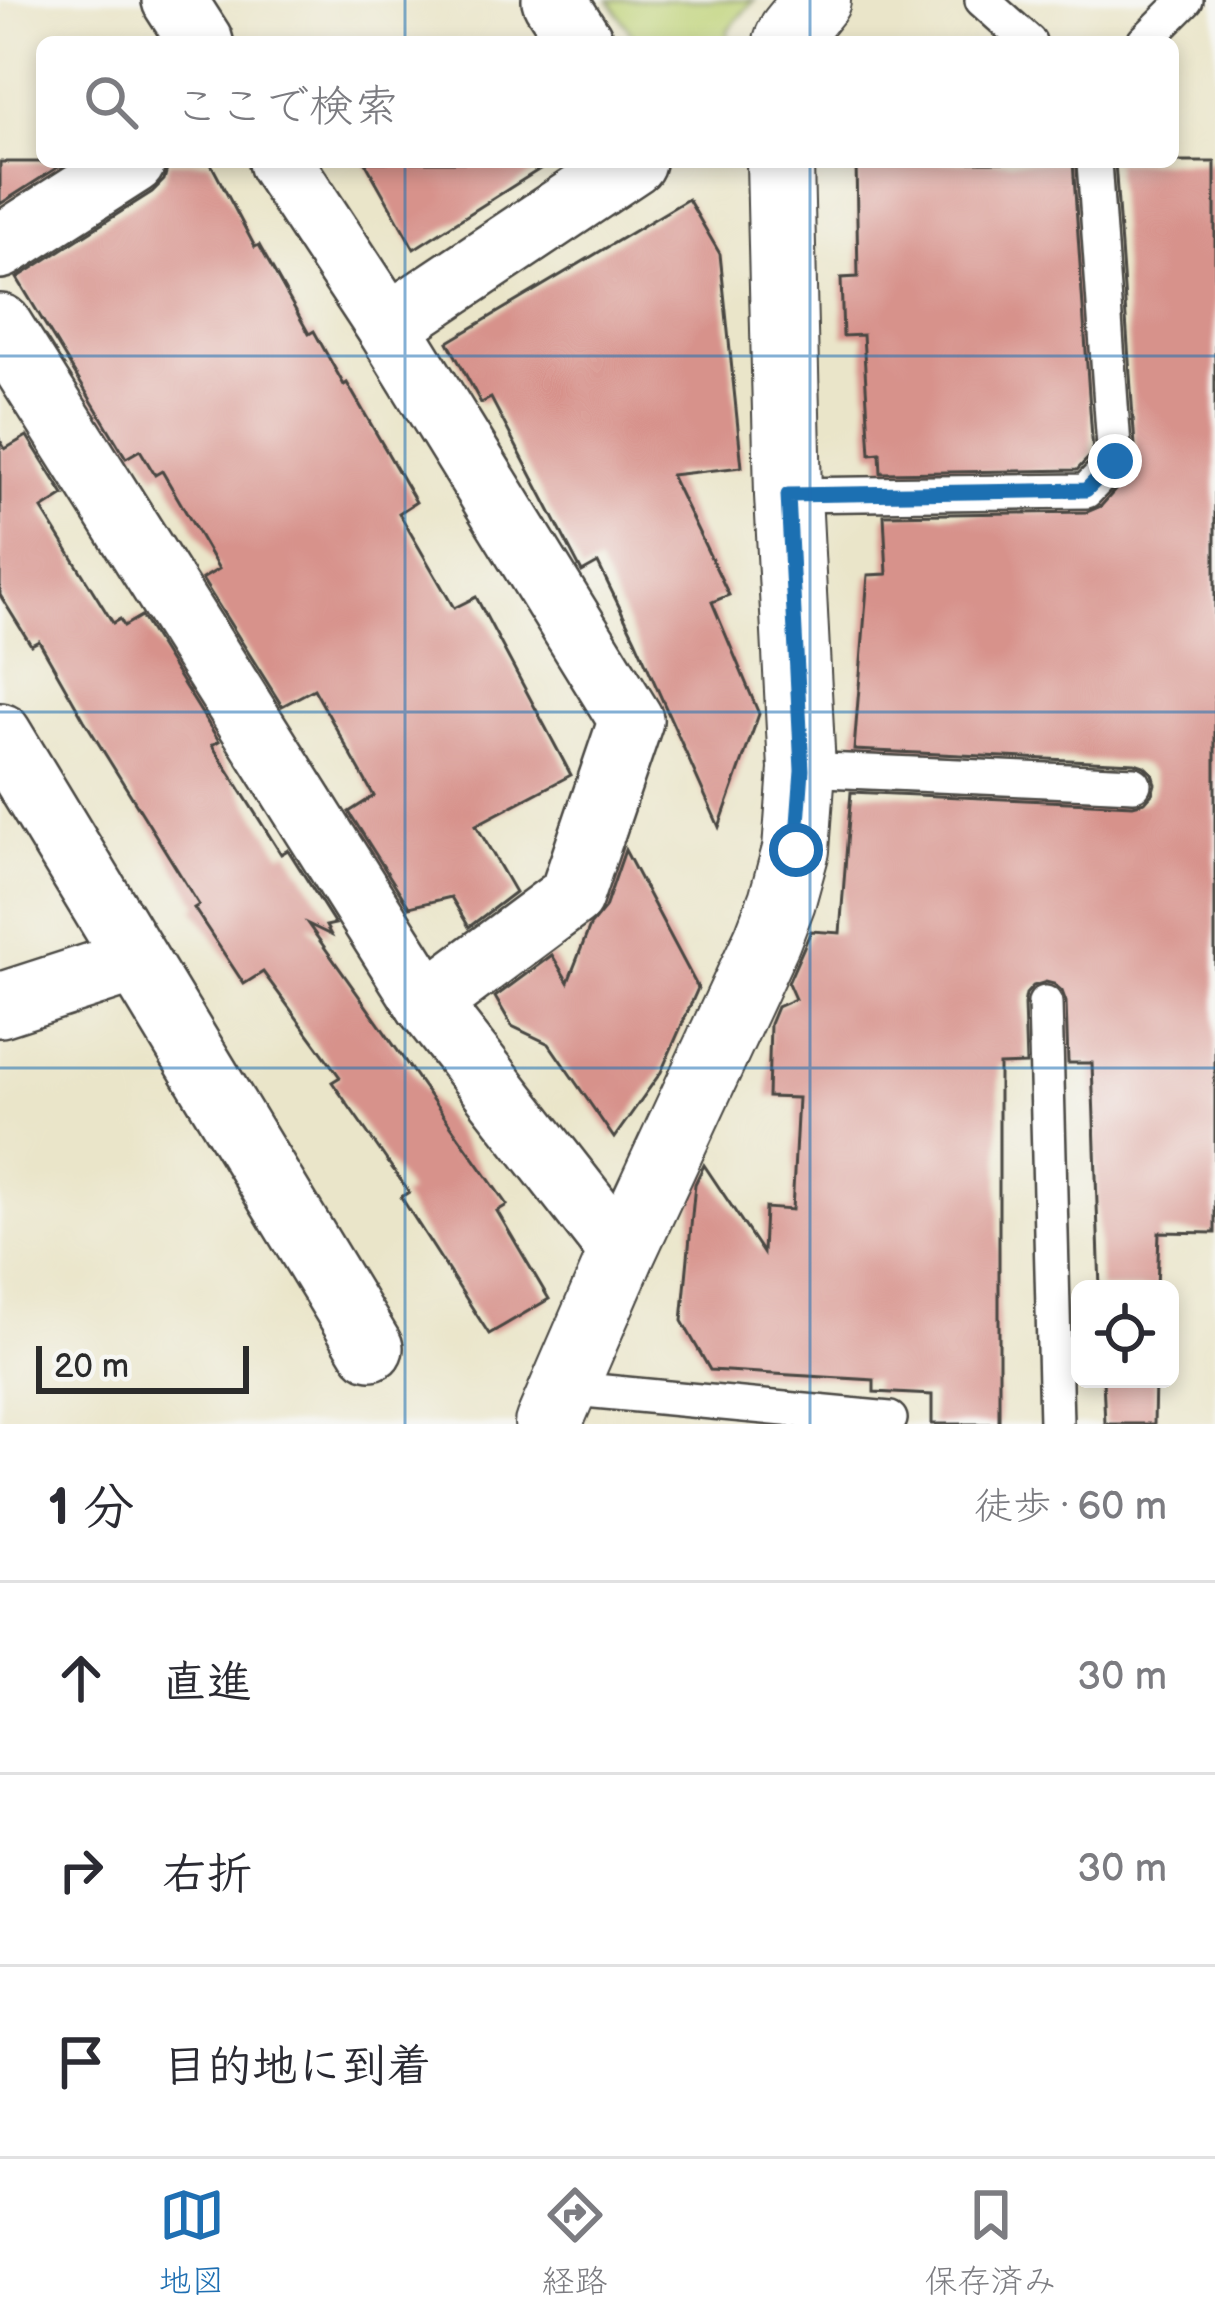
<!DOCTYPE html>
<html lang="ja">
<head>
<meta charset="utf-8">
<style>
	body { margin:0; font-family:"Balsamiq Sans","Klee One",sans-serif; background:#f2f2f3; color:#2b2b33 }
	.controls { position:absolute; right:36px; bottom:36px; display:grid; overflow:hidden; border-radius:18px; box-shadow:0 6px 18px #0003 }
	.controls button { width:108px; height:108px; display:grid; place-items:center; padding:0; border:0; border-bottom:3px solid #e1e1e2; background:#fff; color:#2b2b33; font:60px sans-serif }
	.scale { position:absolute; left:36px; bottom:30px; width:213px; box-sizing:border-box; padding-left:12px; border:6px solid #2b2b2b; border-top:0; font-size:33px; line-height:42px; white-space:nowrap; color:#2b2b2b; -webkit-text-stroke:9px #f6f6f2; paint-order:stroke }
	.stop { position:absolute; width:36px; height:36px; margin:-27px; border:9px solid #1f6fb2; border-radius:50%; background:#fff }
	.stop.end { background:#1f6fb2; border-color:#fff; box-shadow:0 3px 12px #0008 }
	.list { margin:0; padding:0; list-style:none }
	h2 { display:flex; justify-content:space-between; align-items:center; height:156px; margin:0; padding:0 48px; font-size:51px }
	h2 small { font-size:39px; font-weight:400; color:#7c7c81 }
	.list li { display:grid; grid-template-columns:78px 1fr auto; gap:36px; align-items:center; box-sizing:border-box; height:192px; padding:0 48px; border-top:3px solid #e1e1e2 }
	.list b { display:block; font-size:45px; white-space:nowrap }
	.list em { font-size:39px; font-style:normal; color:#7c7c81 }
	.icon { flex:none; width:66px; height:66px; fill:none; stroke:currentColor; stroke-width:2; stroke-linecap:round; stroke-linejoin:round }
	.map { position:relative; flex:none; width:1215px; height:1424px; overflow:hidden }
	.search { position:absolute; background:#fff; box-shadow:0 6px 18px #0003; left:36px; right:36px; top:36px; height:132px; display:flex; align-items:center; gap:30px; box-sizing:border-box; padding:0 42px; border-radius:18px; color:#7c7c81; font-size:45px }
	.sheet { height:732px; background:#fff }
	nav { display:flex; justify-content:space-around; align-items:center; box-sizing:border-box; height:168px; border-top:3px solid #e1e1e2; background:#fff; font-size:33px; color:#7c7c81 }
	nav a { display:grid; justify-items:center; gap:6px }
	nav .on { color:#1f6fb2 }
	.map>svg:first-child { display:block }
	.green { fill:#bdd174; stroke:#747e50; stroke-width:3 }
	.building { fill:#d7928b }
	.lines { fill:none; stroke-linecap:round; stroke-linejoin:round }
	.lane-casing { stroke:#484743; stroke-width:38 }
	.street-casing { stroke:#484743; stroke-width:68 }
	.secondary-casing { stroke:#484743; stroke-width:70 }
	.lane { stroke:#fff; stroke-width:33 }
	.street { stroke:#fff; stroke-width:63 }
	.secondary { stroke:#fff; stroke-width:66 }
	.route { stroke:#1f6fb2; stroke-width:15 }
	.grid { fill:none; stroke:#1f6fb2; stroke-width:3; stroke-opacity:0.55 }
</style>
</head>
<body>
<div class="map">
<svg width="1215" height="1424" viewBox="0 0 1215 1424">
	<rect width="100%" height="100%" fill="#f6f6f2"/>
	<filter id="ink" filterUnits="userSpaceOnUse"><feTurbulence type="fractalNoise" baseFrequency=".00833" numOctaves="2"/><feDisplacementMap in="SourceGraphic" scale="24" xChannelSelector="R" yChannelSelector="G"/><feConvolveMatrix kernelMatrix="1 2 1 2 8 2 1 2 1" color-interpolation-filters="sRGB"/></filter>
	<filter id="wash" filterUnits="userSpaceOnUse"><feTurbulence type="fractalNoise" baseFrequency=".004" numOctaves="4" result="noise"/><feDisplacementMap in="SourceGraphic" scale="48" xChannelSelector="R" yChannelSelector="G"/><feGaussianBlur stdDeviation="2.7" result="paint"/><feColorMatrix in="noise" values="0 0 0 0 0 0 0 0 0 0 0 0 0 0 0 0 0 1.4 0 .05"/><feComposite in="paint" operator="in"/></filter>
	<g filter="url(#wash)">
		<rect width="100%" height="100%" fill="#eae5c9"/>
		<path class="green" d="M 609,0 L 754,0 L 728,30 L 728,42 L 637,42 Z"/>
		<g id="blocks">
			<g class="building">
				<path d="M 0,162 L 66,162 L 0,204 Z"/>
				<path d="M 169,162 L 210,162 L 255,247 L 259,245 L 309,334 L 314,331 L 344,385 L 347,383 L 416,502 L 399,513 L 454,608 L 476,597 L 571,775 L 476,825 L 515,892 L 469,927 L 451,897 L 409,907 L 349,812 L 374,796 L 314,689 L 282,706 L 202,579 L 219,569 L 162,471 L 155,475 L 140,450 L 126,458 L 17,278 L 152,192 L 164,180 Z"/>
				<path d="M 365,162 L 551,162 L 414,249 Z"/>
				<path d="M 856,162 L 1073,162 L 1093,453 L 1077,470 L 881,473 L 880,453 L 870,454 L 863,335 L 843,336 L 841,278 L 858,277 Z"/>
				<path d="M 1115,162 L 1215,162 L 1215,1233 L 1159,1232 L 1157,1289 L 1100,1289 L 1092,1063 L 1068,1063 L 1066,1002 L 1062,991 L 1054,984 L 1046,982 L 1033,986 L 1026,994 L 1024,1004 L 1026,1064 L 999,1065 L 999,1424 L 932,1424 L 932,1395 L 874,1392 L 874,1380 L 710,1370 L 682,1321 L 695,1184 L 704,1165 L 763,1253 L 765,1208 L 792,1210 L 798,1098 L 768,1097 L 770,1024 L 777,1007 L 795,999 L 788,983 L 811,931 L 840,933 L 851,792 L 1133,805 L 1145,802 L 1152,794 L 1155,784 L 1152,773 L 1144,766 L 1135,763 L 854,750 L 868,575 L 887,574 L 884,515 L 1087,512 L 1101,506 L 1134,469 L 1136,460 Z"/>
				<path d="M 688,199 L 720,254 L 742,467 L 671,475 L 729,595 L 712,602 L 759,714 L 719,827 L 635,639 L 598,563 L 582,572 L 491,398 L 481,403 L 448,342 Z"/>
				<path d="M 27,436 L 64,495 L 42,509 L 113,623 L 120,619 L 124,626 L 141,616 L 219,741 L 212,745 L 281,854 L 288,850 L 335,924 L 326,926 L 331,935 L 308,924 L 507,1205 L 497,1211 L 549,1299 L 489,1334 L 401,1197 L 409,1192 L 332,1082 L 340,1077 L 263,972 L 244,984 L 194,908 L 199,905 L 84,720 L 39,641 L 31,645 L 0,595 L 0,440 L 5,449 Z"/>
				<path d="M 625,850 L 698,988 L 661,1072 L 614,1138 L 549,1044 L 512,1026 L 495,997 L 552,955 L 568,982 L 590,926 L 605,908 Z"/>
				<path d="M 1103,1379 L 1155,1379 L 1154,1424 L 1105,1424 Z"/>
			</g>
		</g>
	</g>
	<g filter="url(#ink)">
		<use href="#blocks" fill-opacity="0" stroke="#484743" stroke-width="3"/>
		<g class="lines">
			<defs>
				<g id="lane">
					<path d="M 982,0 L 1029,42"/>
					<path d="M 1144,42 L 1186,0"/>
					<path d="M 788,495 L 1086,491 L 1115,461 L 1094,162"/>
					<path d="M 802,769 L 1134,784"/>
					<path d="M 1045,1003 L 1056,1424"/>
					<path d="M 563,1388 L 890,1419"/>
				</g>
				<g id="street">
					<path d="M 174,0 L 201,42"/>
					<path d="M 554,0 L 581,42"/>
					<path d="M 280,162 L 388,326 L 631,720 L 571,896 L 427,1003"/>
					<path d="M 0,247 L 133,162"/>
					<path d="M 0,326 L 427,1003 L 622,1253"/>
					<path d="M 388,326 L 633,162"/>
					<path d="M 0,735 L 371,1348"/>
					<path d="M 0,1005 L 136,961"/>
				</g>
				<g id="secondary">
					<path d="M 787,42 L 792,31 L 817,0"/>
					<path d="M 548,1424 L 622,1253 L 767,940 L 782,901 L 796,850 L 802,769 L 788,495 L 780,162"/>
				</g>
			</defs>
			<use href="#lane" class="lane-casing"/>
			<use href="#street" class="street-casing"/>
			<use href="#secondary" class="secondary-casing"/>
			<use href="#lane" class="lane"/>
			<use href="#street" class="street"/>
			<use href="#secondary" class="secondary"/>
		</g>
	</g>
	<g class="lines" filter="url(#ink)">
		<path class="route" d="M 796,850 L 802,770 L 788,495 L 1086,490 L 1115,461"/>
	</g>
	<path class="grid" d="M 405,0 L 405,42M 810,0 L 810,42M 405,162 L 405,1424M 810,162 L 810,1424M 0,356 L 1215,356M 0,712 L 1215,712M 0,1068 L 1215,1068"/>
</svg>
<div class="controls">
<button><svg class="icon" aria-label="locate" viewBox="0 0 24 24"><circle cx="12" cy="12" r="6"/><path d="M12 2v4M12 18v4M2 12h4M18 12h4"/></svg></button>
</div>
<div class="scale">20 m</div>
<div class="stop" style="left:796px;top:850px"></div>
<div class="stop end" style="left:1115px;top:461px"></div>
<div class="search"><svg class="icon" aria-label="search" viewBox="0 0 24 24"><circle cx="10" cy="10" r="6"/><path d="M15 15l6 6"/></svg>ここで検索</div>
</div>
<section class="sheet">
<h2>1 分<small>徒歩 · 60 m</small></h2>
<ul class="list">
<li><svg class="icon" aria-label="ahead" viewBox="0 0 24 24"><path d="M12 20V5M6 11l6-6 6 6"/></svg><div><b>直進</b></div><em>30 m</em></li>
<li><svg class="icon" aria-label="right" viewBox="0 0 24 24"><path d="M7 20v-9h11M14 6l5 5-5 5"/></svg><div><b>右折</b></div><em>30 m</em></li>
<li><svg class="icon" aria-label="arrive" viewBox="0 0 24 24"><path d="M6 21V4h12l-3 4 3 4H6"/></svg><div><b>目的地に到着</b></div></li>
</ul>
</section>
<nav>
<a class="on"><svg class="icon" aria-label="map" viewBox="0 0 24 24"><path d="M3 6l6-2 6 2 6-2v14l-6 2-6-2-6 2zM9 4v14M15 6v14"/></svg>地図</a>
<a><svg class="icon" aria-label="directions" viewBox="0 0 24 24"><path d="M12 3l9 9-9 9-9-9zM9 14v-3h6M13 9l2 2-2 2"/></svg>経路</a>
<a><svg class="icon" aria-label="saved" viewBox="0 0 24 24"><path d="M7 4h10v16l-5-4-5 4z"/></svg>保存済み</a>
</nav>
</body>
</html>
